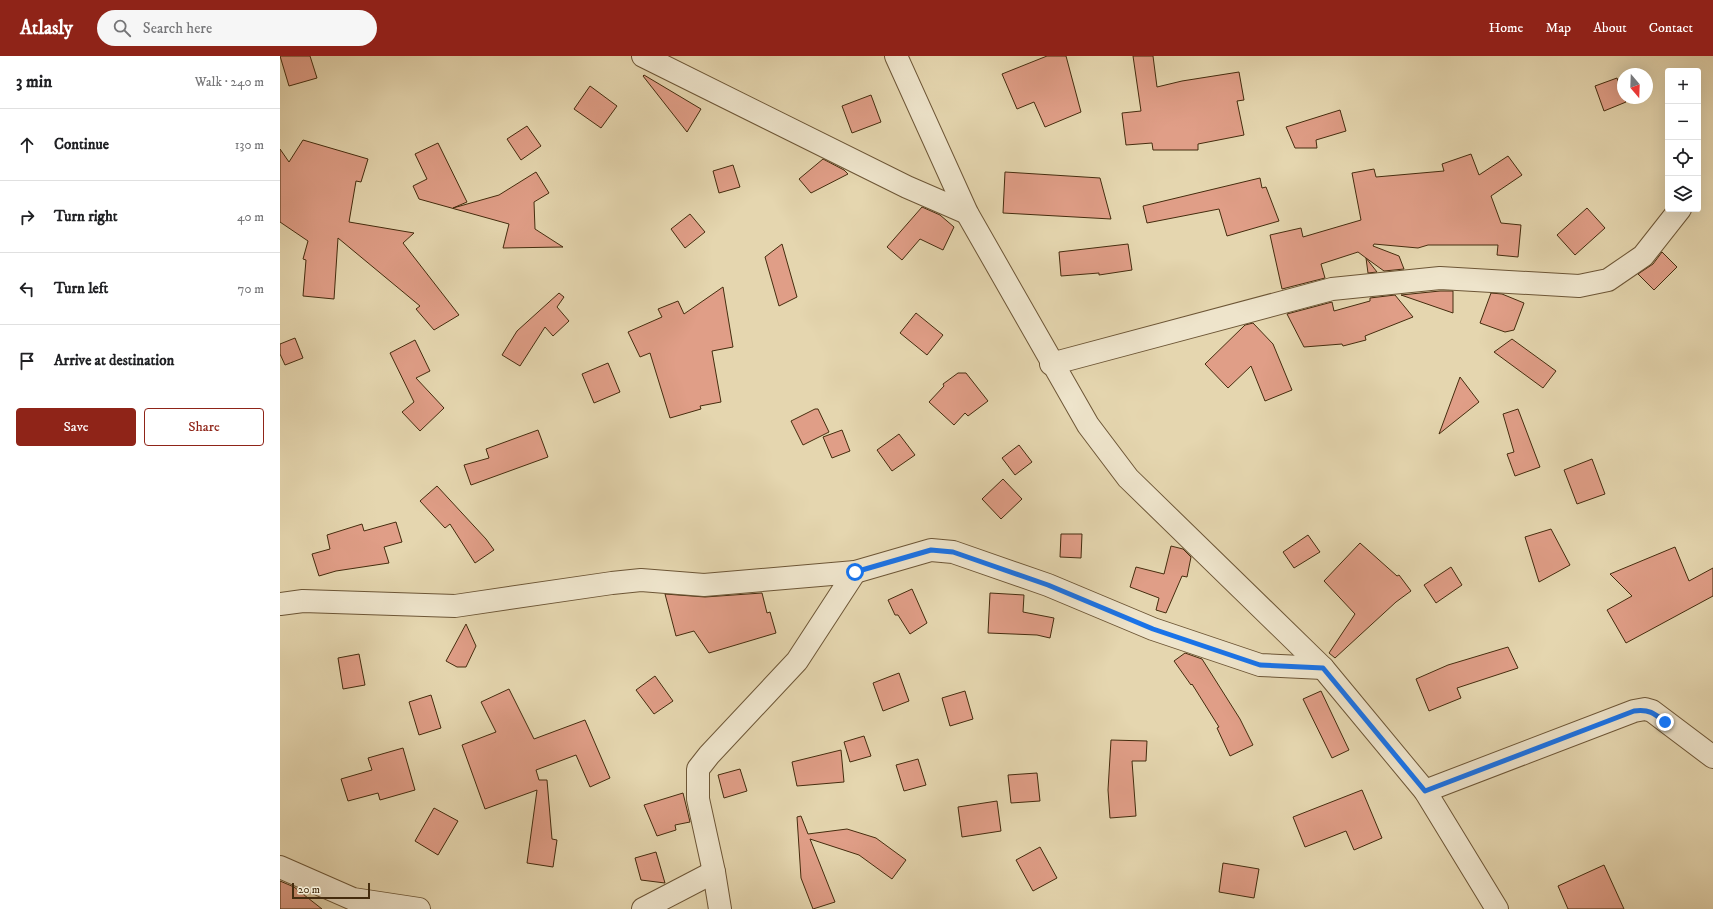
<!DOCTYPE html>
<html lang="en">
<head>
<meta charset="utf-8">
<style>
	body { margin:0; font-family:"IM FELL DW Pica",serif; background:#f6f6f6; color:#202124 }
	.controls { position:absolute; right:12px; top:12px; display:grid; overflow:hidden; border-radius:4px; box-shadow:0 4px 16px #0002 }
	.controls button { width:36px; height:36px; display:grid; place-items:center; padding:0; border:0; border-bottom:1px solid #e0e0e0; background:#fff; color:#202124; font:20px sans-serif }
	.compass { position:absolute; left:1337px; top:12px; width:36px; height:36px; border-radius:50%; background:#fff; box-shadow:0 4px 16px #0002; rotate:161deg }
	.scale { position:absolute; left:12px; bottom:10px; width:78px; box-sizing:border-box; padding-left:4px; border:2px solid #452c0e; border-top:0; font-size:11px; line-height:14px; white-space:nowrap; color:#452c0e; -webkit-text-stroke:3px #eee4cb; paint-order:stroke }
	.stop { position:absolute; width:12px; height:12px; margin:-9px; border:3px solid #1a73e8; border-radius:50%; background:#fff }
	.stop.end { background:#1a73e8; border-color:#fff; box-shadow:0 1px 4px #0008 }
	.list { margin:0; padding:0; list-style:none }
	h2 { display:flex; justify-content:space-between; align-items:center; height:52px; margin:0; padding:0 16px; font-size:17px }
	h2 small { font-size:13px; font-weight:400; color:#757577 }
	.list li { display:grid; grid-template-columns:26px 1fr auto; gap:12px; align-items:center; box-sizing:border-box; height:72px; padding:0 16px; border-top:1px solid #e0e0e0 }
	.list b { display:block; font-size:15px; white-space:nowrap }
	.list em { font-size:13px; font-style:normal; color:#757577 }
	.actions { display:flex; gap:8px; padding:12px 16px }
	.actions a { flex:1; padding:9px 0; border:1px solid #8f2418; border-radius:4px; text-align:center; font-size:14px; color:#8f2418 }
	.actions .main { background:#8f2418; color:#fff }
	.icon { flex:none; width:22px; height:22px; fill:none; stroke:currentColor; stroke-width:2; stroke-linecap:round; stroke-linejoin:round }
	.map { position:relative; flex:none; width:1433px; height:853px; overflow:hidden }
	header { display:flex; align-items:center; gap:24px; box-sizing:border-box; height:56px; padding:0 20px; background:#8f2418; color:#fff }
	header strong { font-size:19px }
	nav { display:flex; gap:22px; margin-inline-start:auto; font-size:14px }
	.search { width:280px; height:36px; background:#f6f6f6; display:flex; align-items:center; gap:10px; box-sizing:border-box; padding:0 14px; border-radius:22px; color:#757577; font-size:15px }
	main { display:flex }
	aside { flex:1; background:#fff }
	.map>svg:first-child { display:block }
	.building { fill:#e09e87; stroke:#452c0e }
	.lines { fill:none; stroke-linecap:round; stroke-linejoin:round }
	.minor-casing { stroke:#6d5636; stroke-width:24 }
	.minor { stroke:#eee4cb; stroke-width:22 }
	.route { stroke:#1a73e8; stroke-width:5 }
</style>
</head>
<body>
<header>
<strong>Atlasly</strong>
<div class="search"><svg class="icon" aria-label="search" viewBox="0 0 24 24"><circle cx="10" cy="10" r="6"/><path d="M15 15l6 6"/></svg>Search here</div>
<nav><a>Home</a><a>Map</a><a>About</a><a>Contact</a></nav>
</header>
<main>
<aside>
<h2>3 min<small>Walk · 240 m</small></h2>
<ul class="list">
<li><svg class="icon" aria-label="ahead" viewBox="0 0 24 24"><path d="M12 20V5M6 11l6-6 6 6"/></svg><div><b>Continue</b></div><em>130 m</em></li>
<li><svg class="icon" aria-label="right" viewBox="0 0 24 24"><path d="M7 20v-9h11M14 6l5 5-5 5"/></svg><div><b>Turn right</b></div><em>40 m</em></li>
<li><svg class="icon" aria-label="left" viewBox="0 0 24 24"><path d="M17 20v-9H6M10 6l-5 5 5 5"/></svg><div><b>Turn left</b></div><em>70 m</em></li>
<li><svg class="icon" aria-label="arrive" viewBox="0 0 24 24"><path d="M6 21V4h12l-3 4 3 4H6"/></svg><div><b>Arrive at destination</b></div></li>
</ul>
<div class="actions"><a class="main">Save</a><a>Share</a></div>
</aside>
<div class="map">
<svg width="1433" height="853" viewBox="0 0 1433 853">
	<rect width="100%" height="100%" fill="#e5d6af"/>
	<filter id="stains"><feTurbulence type="fractalNoise" baseFrequency=".005" numOctaves="4"/><feColorMatrix values="0 0 0 0 .2 0 0 0 0 .09 0 0 0 0 .02 0 0 0 .5 -.17"/></filter>
	<radialGradient id="worn" r=".72"><stop offset=".6" stop-color="#630" stop-opacity="0"/><stop offset="1" stop-color="#630" stop-opacity=".3"/></radialGradient>
	<g class="building">
		<path d="M 0,0 L 30,0 L 37,22 L 9,30 Z"/>
		<path d="M 767,0 L 786,0 L 801,56 L 765,71 L 754,46 L 737,53 L 722,18 Z"/>
		<path d="M 853,0 L 873,0 L 877,31 L 902,25 L 959,16 L 964,44 L 957,45 L 964,79 L 918,88 L 918,94 L 873,94 L 872,87 L 846,89 L 842,57 L 861,55 Z"/>
		<path d="M 364,19 L 421,53 L 407,76 L 363,20 Z"/>
		<path d="M 1337,22 L 1346,46 L 1324,55 L 1315,30 Z"/>
		<path d="M 310,30 L 337,50 L 321,72 L 294,53 Z"/>
		<path d="M 591,39 L 601,66 L 572,77 L 562,50 Z"/>
		<path d="M 1060,54 L 1066,75 L 1036,84 L 1037,92 L 1015,92 L 1006,71 Z"/>
		<path d="M 247,70 L 261,90 L 241,104 L 227,83 Z"/>
		<path d="M 23,84 L 88,103 L 81,126 L 76,125 L 69,166 L 134,177 L 123,187 L 179,259 L 154,274 L 136,253 L 140,250 L 58,182 L 54,243 L 23,240 L 26,204 L 23,203 L 28,185 L 0,166 L 0,93 L 9,106 Z"/>
		<path d="M 158,87 L 187,146 L 173,152 L 219,139 L 256,116 L 269,137 L 254,146 L 255,173 L 283,191 L 223,192 L 229,168 L 139,143 L 133,130 L 147,123 L 135,98 Z"/>
		<path d="M 1191,98 L 1199,119 L 1228,100 L 1242,119 L 1211,140 L 1221,167 L 1241,169 L 1238,201 L 1217,199 L 1218,189 L 1148,189 L 1138,192 L 1094,188 L 1093,190 L 1119,200 L 1124,213 L 1104,215 L 1086,202 L 1097,216 L 1088,217 L 1086,202 L 1078,196 L 1041,208 L 1045,222 L 1002,233 L 990,179 L 1021,172 L 1023,181 L 1081,164 L 1072,117 L 1094,113 L 1096,121 L 1164,115 L 1162,108 Z"/>
		<path d="M 543,103 L 564,114 L 568,118 L 531,137 L 519,123 Z"/>
		<path d="M 453,109 L 460,131 L 439,137 L 433,115 Z"/>
		<path d="M 725,116 L 820,122 L 831,163 L 723,157 Z"/>
		<path d="M 980,122 L 982,132 L 986,131 L 999,165 L 947,180 L 939,153 L 867,167 L 863,150 Z"/>
		<path d="M 642,151 L 660,159 L 674,171 L 663,194 L 640,183 L 622,204 L 607,191 Z"/>
		<path d="M 1307,152 L 1325,172 L 1295,199 L 1277,179 Z"/>
		<path d="M 410,158 L 425,176 L 405,192 L 391,173 Z"/>
		<path d="M 502,188 L 517,241 L 499,250 L 485,201 Z"/>
		<path d="M 848,188 L 852,214 L 819,219 L 819,217 L 781,220 L 779,196 Z"/>
		<path d="M 1382,196 L 1397,211 L 1374,234 L 1358,218 L 1373,208 Z"/>
		<path d="M 443,231 L 453,291 L 432,295 L 441,346 L 420,350 L 421,353 L 390,362 L 370,297 L 360,301 L 348,276 L 382,261 L 378,253 L 398,245 L 404,258 Z"/>
		<path d="M 1160,235 L 1173,235 L 1173,257 L 1121,239 Z"/>
		<path d="M 279,237 L 284,241 L 277,251 L 289,265 L 273,280 L 265,271 L 240,310 L 222,299 L 237,275 Z"/>
		<path d="M 1211,237 L 1222,238 L 1244,247 L 1234,274 L 1225,276 L 1200,267 Z"/>
		<path d="M 1115,239 L 1133,261 L 1085,280 L 1086,284 L 1063,290 L 1062,288 L 1024,291 L 1007,258 L 1052,246 L 1054,255 L 1090,245 L 1090,242 Z"/>
		<path d="M 636,257 L 663,279 L 647,299 L 620,277 Z"/>
		<path d="M 973,267 L 993,288 L 1012,334 L 985,345 L 971,310 L 948,332 L 925,308 L 965,269 Z"/>
		<path d="M 15,282 L 23,302 L 5,309 L 0,298 L 0,288 Z"/>
		<path d="M 1232,283 L 1276,315 L 1263,332 L 1214,296 Z"/>
		<path d="M 135,284 L 150,315 L 136,322 L 164,352 L 140,375 L 122,356 L 134,346 L 110,297 Z"/>
		<path d="M 328,307 L 340,336 L 314,347 L 302,318 Z"/>
		<path d="M 678,317 L 686,317 L 708,345 L 688,360 L 685,357 L 674,369 L 649,346 L 664,330 L 663,328 Z"/>
		<path d="M 1180,321 L 1199,346 L 1159,378 Z"/>
		<path d="M 535,353 L 538,353 L 549,376 L 523,389 L 511,365 Z"/>
		<path d="M 1238,353 L 1260,411 L 1235,420 L 1227,398 L 1234,396 L 1223,358 Z"/>
		<path d="M 258,374 L 268,401 L 191,429 L 184,409 L 209,402 L 206,393 Z"/>
		<path d="M 562,374 L 570,395 L 552,402 L 543,381 Z"/>
		<path d="M 619,378 L 635,399 L 612,415 L 597,394 Z"/>
		<path d="M 739,389 L 752,406 L 735,419 L 722,402 Z"/>
		<path d="M 1312,403 L 1325,438 L 1297,448 L 1284,414 Z"/>
		<path d="M 723,423 L 742,443 L 721,463 L 702,443 Z"/>
		<path d="M 157,430 L 206,483 L 214,494 L 195,507 L 170,468 L 165,472 L 140,445 Z"/>
		<path d="M 116,466 L 122,486 L 104,491 L 109,507 L 56,515 L 39,520 L 32,498 L 50,493 L 47,479 L 82,468 L 84,475 Z"/>
		<path d="M 1271,473 L 1290,509 L 1259,526 L 1245,481 Z"/>
		<path d="M 781,478 L 802,478 L 801,502 L 780,501 Z"/>
		<path d="M 1028,479 L 1040,496 L 1014,512 L 1003,496 Z"/>
		<path d="M 1080,487 L 1117,520 L 1119,519 L 1131,535 L 1116,546 L 1055,602 L 1049,597 L 1075,558 L 1044,525 Z"/>
		<path d="M 891,490 L 903,493 L 911,501 L 907,521 L 902,520 L 886,557 L 876,554 L 879,542 L 850,531 L 856,511 L 884,518 Z"/>
		<path d="M 1395,491 L 1409,525 L 1433,512 L 1433,540 L 1346,587 L 1327,554 L 1352,540 L 1330,518 Z"/>
		<path d="M 1171,511 L 1182,529 L 1156,547 L 1144,529 Z"/>
		<path d="M 632,533 L 647,567 L 630,578 L 618,559 L 615,559 L 608,544 Z"/>
		<path d="M 482,537 L 487,557 L 490,556 L 496,577 L 429,597 L 414,575 L 396,580 L 385,538 L 425,541 Z"/>
		<path d="M 710,537 L 744,539 L 743,556 L 774,562 L 770,582 L 757,579 L 708,577 Z"/>
		<path d="M 186,568 L 196,590 L 186,611 L 177,611 L 166,605 Z"/>
		<path d="M 1228,591 L 1238,612 L 1177,632 L 1181,642 L 1149,655 L 1136,623 L 1168,609 Z"/>
		<path d="M 905,597 L 922,603 L 960,663 L 973,689 L 950,700 L 937,672 L 939,671 L 912,628 L 911,629 L 894,605 Z"/>
		<path d="M 79,598 L 85,629 L 63,633 L 58,602 Z"/>
		<path d="M 619,617 L 629,645 L 603,655 L 593,627 Z"/>
		<path d="M 375,620 L 393,645 L 374,658 L 356,634 Z"/>
		<path d="M 229,633 L 254,683 L 305,664 L 330,722 L 310,731 L 296,699 L 256,714 L 259,724 L 267,724 L 272,783 L 277,784 L 273,811 L 247,807 L 257,734 L 205,753 L 182,689 L 216,676 L 201,646 Z"/>
		<path d="M 685,635 L 693,663 L 670,670 L 662,642 Z"/>
		<path d="M 1041,635 L 1069,694 L 1052,702 L 1023,643 Z"/>
		<path d="M 151,639 L 161,672 L 139,679 L 129,646 Z"/>
		<path d="M 584,680 L 591,700 L 570,706 L 564,686 Z"/>
		<path d="M 831,684 L 867,685 L 866,705 L 852,705 L 856,760 L 830,762 L 828,734 Z"/>
		<path d="M 123,692 L 135,734 L 100,744 L 98,737 L 68,745 L 61,723 L 92,714 L 88,702 Z"/>
		<path d="M 561,694 L 564,726 L 517,730 L 512,706 Z"/>
		<path d="M 638,703 L 646,729 L 624,735 L 616,709 Z"/>
		<path d="M 460,713 L 467,735 L 444,742 L 438,719 Z"/>
		<path d="M 757,717 L 760,745 L 731,747 L 728,719 Z"/>
		<path d="M 1082,734 L 1102,782 L 1074,794 L 1066,775 L 1025,791 L 1013,761 Z"/>
		<path d="M 403,737 L 410,766 L 395,769 L 396,774 L 377,780 L 364,749 Z"/>
		<path d="M 717,745 L 721,775 L 682,781 L 678,751 Z"/>
		<path d="M 154,752 L 178,765 L 158,799 L 135,785 Z"/>
		<path d="M 521,760 L 528,778 L 567,773 L 596,782 L 626,804 L 612,823 L 579,799 L 530,783 L 555,846 L 533,853 L 521,822 L 517,761 Z"/>
		<path d="M 760,791 L 777,822 L 753,835 L 736,804 Z"/>
		<path d="M 376,796 L 385,827 L 361,824 L 355,802 Z"/>
		<path d="M 943,807 L 979,813 L 974,842 L 939,836 Z"/>
		<path d="M 1324,809 L 1344,853 L 1288,853 L 1278,830 Z"/>
		<path d="M 0,825 L 14,831 L 42,853 L 0,853 Z"/>
	</g>
	<g class="lines">
		<defs>
			<g id="minor">
				<path d="M 363,0 L 627,131 L 687,157"/>
				<path d="M 616,0 L 687,157 L 808,369 L 848,422 L 1043,612 L 1145,735 L 1217,853"/>
				<path d="M 771,308 L 1052,233 L 1160,222 L 1299,230 L 1328,224 L 1363,200 L 1400,153"/>
				<path d="M 0,548 L 23,545 L 175,550 L 332,527 L 361,524 L 424,529 L 575,516 L 651,494 L 673,496 L 768,529 L 873,573 L 980,609 L 1043,612"/>
				<path d="M 1145,735 L 1354,655 L 1365,653 L 1372,655 L 1433,701"/>
				<path d="M 0,811 L 73,843 L 139,853"/>
				<path d="M 363,853 L 434,816"/>
				<path d="M 440,853 L 434,816 L 418,743 L 418,713 L 429,699 L 517,605 L 575,516"/>
			</g>
		</defs>
		<use href="#minor" class="minor-casing"/>
		<use href="#minor" class="minor"/>
	</g>
	<g class="lines">
		<path class="route" d="M 575,516 L 651,494 L 673,496 L 768,529 L 873,573 L 980,609 L 1043,612 L 1145,735 L 1354,655 C 1369,653 1374,657 1385,666"/>
	</g>
	<rect width="100%" height="100%" filter="url(#stains)"/>
	<rect width="100%" height="100%" fill="url(#worn)"/>
</svg>
<div class="controls">
<button>+</button>
<button>−</button>
<button><svg class="icon" aria-label="locate" viewBox="0 0 24 24"><circle cx="12" cy="12" r="6"/><path d="M12 2v4M12 18v4M2 12h4M18 12h4"/></svg></button>
<button><svg class="icon" aria-label="layers" viewBox="0 0 24 24"><path d="M12 4l9 5-9 5-9-5zM3 14l9 5 9-5"/></svg></button>
</div>
<svg class="compass" viewBox="-18 -18 36 36"><path d="M0-13l5 13h-10z" fill="#e53935"/><path d="M0 13l5-13h-10z" fill="#757577"/></svg>
<div class="scale">20 m</div>
<div class="stop" style="left:575px;top:516px"></div>
<div class="stop end" style="left:1385px;top:666px"></div>
</div>
</main>
</body>
</html>
